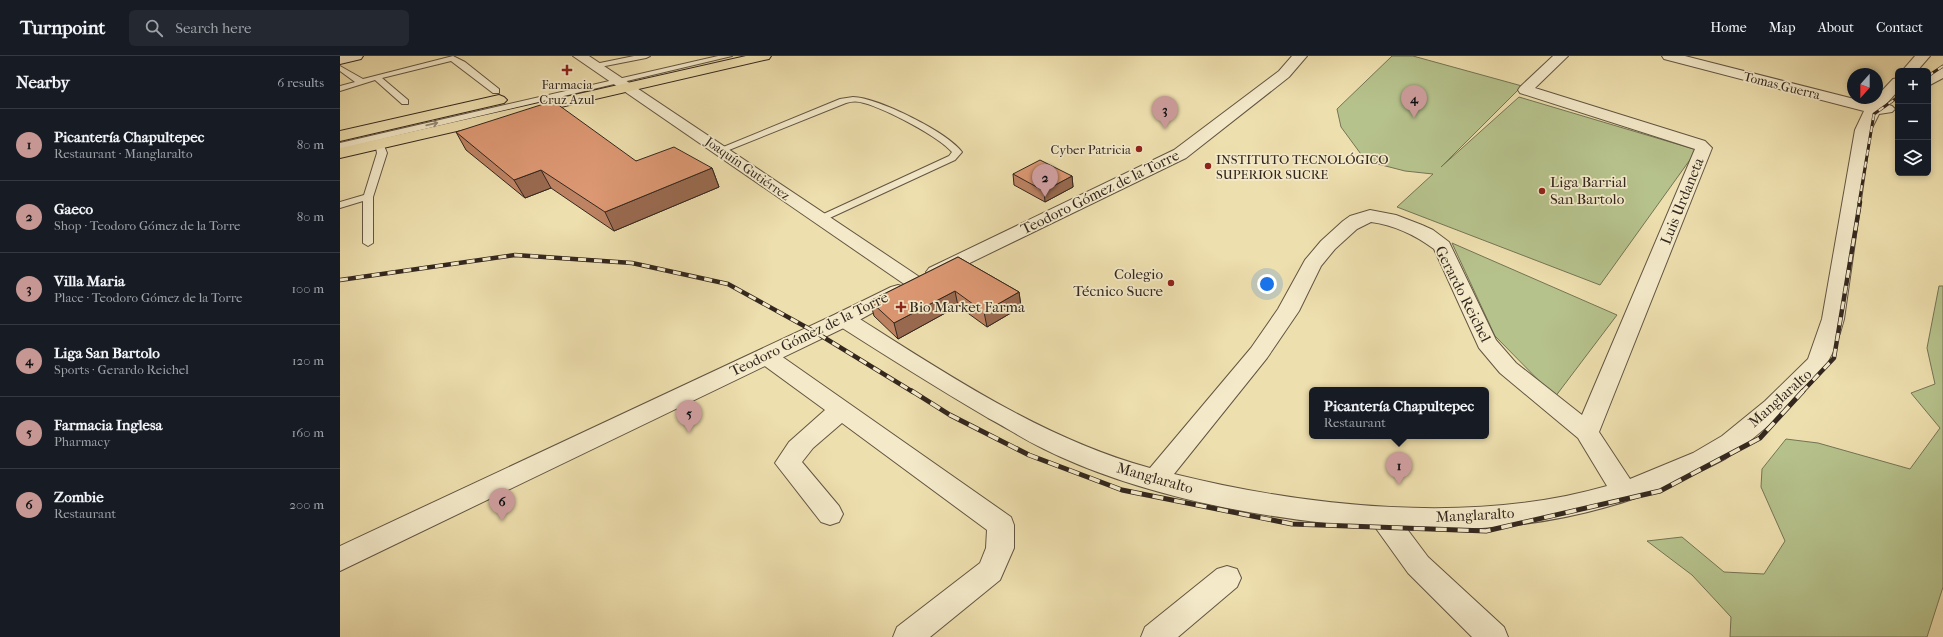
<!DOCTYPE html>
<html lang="en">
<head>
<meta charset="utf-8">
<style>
	body { margin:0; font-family:"IM FELL French Canon",serif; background:#242831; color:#f1f3f6 }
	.controls { position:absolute; right:12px; top:12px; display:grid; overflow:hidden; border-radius:6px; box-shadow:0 2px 6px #0003 }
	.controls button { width:36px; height:36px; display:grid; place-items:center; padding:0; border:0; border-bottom:1px solid #363941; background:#171b24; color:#f1f3f6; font:20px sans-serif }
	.compass { position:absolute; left:1507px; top:12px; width:36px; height:36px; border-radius:50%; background:#171b24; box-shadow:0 2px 6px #0003; rotate:201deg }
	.you { position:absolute; left:927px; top:228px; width:14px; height:14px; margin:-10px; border:3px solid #fff; border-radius:50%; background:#1a73e8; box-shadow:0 0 0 6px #1a73e833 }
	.badge { display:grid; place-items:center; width:26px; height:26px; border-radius:50%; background:#c59692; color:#111; font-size:13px; font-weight:700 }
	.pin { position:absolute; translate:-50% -33px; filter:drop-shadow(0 1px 2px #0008) }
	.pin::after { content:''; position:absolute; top:21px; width:14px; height:12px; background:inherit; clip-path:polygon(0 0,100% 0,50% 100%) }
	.popup { position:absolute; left:969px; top:331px; width:180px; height:52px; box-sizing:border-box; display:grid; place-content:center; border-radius:6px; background:#171b24; filter:drop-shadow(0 1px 3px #0005); font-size:13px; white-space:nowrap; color:#9ea1a6 }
	.popup b { font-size:15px; color:#f1f3f6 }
	.popup::after { content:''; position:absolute; left:50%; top:100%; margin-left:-8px; border:8px solid transparent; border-top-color:#171b24 }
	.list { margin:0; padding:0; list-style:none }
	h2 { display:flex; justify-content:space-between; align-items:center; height:52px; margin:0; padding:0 16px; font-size:17px }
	h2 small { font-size:13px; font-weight:400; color:#9ea1a6 }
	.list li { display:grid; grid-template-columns:26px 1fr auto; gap:12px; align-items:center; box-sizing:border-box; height:72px; padding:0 16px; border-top:1px solid #363941 }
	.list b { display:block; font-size:15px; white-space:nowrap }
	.list p { margin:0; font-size:13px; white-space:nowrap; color:#9ea1a6 }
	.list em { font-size:13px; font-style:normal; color:#9ea1a6 }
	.icon { flex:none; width:22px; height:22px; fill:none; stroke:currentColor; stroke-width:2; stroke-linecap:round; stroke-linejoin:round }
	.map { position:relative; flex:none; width:1603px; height:581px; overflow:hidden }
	header { display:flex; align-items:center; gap:24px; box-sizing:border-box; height:56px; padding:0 20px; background:#171b24; border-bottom:1px solid #363941 }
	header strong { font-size:19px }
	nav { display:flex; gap:22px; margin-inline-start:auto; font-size:14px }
	.search { width:280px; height:36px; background:#242831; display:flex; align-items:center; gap:10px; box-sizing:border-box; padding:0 14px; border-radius:6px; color:#9ea1a6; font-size:15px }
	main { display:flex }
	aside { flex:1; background:#171b24 }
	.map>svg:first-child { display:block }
	.green { fill:#b6c28c; stroke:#747455 }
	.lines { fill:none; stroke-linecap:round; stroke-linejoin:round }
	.service-casing { stroke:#625542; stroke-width:2 }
	.minor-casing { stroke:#625542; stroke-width:2 }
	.tertiary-casing { stroke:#625542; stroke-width:2 }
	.secondary-casing { stroke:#33271e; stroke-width:2 }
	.primary-casing { stroke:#33271e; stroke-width:2 }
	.service { fill:#f4eaca; fill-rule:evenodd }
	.minor { fill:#f4eaca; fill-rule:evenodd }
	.tertiary { fill:#f4eaca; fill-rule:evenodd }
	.secondary { fill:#f4eaca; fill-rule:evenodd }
	.primary { fill:#eedfae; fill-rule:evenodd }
	.rail-far2-casing { stroke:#33271e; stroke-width:3 }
	.rail-far1-casing { stroke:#33271e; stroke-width:4.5 }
	.rail-casing { stroke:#33271e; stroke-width:5 }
	.rail-far2 { stroke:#f4eaca; stroke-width:2; stroke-dasharray:6; stroke-linecap:butt }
	.rail-far1 { stroke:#f4eaca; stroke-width:3; stroke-dasharray:8; stroke-linecap:butt }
	.rail { stroke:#f4eaca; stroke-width:3.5; stroke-dasharray:11; stroke-linecap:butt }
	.wall { fill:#bd8363; stroke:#33271e }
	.shaded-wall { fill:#9a6a50; stroke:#33271e }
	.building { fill:#dc9873; stroke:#33271e }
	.oneway { stroke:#948874 }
	.poi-dot { fill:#8f2418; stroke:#f4eaca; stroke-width:1.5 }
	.labels { text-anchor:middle; stroke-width:3.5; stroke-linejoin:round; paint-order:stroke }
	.far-poi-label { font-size:13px; fill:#33271e; stroke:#f4eaca }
	.far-street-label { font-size:13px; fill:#33271e; stroke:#f4eaca }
	.poi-label { font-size:15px; fill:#33271e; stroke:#f4eaca; text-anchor:start }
	.street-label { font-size:15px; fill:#33271e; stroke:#f4eaca }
</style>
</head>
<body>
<header>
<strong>Turnpoint</strong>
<div class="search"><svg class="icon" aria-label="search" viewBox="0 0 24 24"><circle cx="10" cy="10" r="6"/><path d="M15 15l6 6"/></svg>Search here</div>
<nav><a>Home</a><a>Map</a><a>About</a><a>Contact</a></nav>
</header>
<main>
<aside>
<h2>Nearby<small>6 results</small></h2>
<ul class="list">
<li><span class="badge">1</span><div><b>Picantería Chapultepec</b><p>Restaurant · Manglaralto</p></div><em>80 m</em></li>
<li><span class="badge">2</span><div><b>Gaeco</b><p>Shop · Teodoro Gómez de la Torre</p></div><em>80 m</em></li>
<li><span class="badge">3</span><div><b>Villa Maria</b><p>Place · Teodoro Gómez de la Torre</p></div><em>100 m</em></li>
<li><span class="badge">4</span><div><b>Liga San Bartolo</b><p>Sports · Gerardo Reichel</p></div><em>120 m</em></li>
<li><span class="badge">5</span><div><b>Farmacia Inglesa</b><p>Pharmacy</p></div><em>160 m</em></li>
<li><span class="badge">6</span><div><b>Zombie</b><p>Restaurant</p></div><em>200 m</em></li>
</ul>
</aside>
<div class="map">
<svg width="1603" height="581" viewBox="0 0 1603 581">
	<rect width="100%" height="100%" fill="#eedfae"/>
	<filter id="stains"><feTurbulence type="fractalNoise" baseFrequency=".005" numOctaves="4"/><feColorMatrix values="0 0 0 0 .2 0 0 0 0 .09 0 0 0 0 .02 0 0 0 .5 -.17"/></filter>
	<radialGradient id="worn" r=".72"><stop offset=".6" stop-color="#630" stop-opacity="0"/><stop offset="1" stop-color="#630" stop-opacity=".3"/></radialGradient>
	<g class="green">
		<path d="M 1052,0 L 1073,0 L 1182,30 L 1101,111 L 1179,41 L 1357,94 L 1260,229 L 1057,151 L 1093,118 L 1065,115 L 1026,105 L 1001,71 L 997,53 Z"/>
		<path d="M 1112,187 L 1277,259 L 1215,341 L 1155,280 Z"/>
		<path d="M 1599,230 L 1603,230 L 1603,531 L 1587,581 L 1390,581 L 1391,561 L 1352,519 L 1307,485 L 1342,481 L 1384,516 L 1424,518 L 1445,485 L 1421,431 L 1422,413 L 1446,383 L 1478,387 L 1570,413 L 1600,372 L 1571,337 L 1595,328 L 1587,292 Z"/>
	</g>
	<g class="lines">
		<defs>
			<g id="service">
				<path d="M 113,0 L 125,6 L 159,33 L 159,37 L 153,37 L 111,5 L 42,22 L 68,44 L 68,48 L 62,48 L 35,24 L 0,35 L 0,30 L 15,26 L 0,15 L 0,10 L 23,23 Z"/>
				<path d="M 294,0 L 310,0 L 306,2 L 255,12 L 251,10 L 255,8 Z"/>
				<path d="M 378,0 L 392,0 L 0,93 L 0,87 Z"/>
				<path d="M 513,41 C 539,42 607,76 622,96 L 615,104 L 481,166 L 476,163 L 477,161 L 609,100 L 612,96 C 598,80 546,53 524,47 C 518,45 512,45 506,47 L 384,96 L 381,97 L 376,94 L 500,43 Z"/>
				<path d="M 39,84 L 43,87 L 47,97 L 33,141 L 33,187 L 28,190 L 23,187 L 23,145 L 0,152 L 0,146 L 24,139 L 37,97 L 35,87 Z"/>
			</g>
			<g id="minor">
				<path d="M 1213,0 L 1228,0 L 1195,32 L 1365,85 L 1372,92 L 1259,376 L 1290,423 L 1353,397 L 1382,380 L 1425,345 L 1468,303 L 1482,263 L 1515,74 L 1524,55 L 1324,3 L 1322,0 L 1345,0 L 1530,47 L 1537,42 L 1537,40 L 1553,23 L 1558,22 L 1558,35 L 1546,48 L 1552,50 L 1555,53 L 1552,56 L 1539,58 L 1531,74 L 1504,263 C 1492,310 1478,322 1444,355 C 1426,372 1406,389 1385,403 C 1371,411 1356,417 1342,424 C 1256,462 1161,477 1067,473 L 1088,501 L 1164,571 L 1168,581 L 1132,581 L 1068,517 L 1035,471 C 930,465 798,440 704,393 C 685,384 667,372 648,362 C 597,332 546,300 496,268 L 493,263 L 496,258 L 504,256 L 512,258 C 605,317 703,383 810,412 L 911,292 L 938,253 L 965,204 L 981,185 L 1003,165 L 1010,160 L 1030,154 L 1056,159 L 1082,169 L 1093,174 L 1109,186 L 1156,284 L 1176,307 L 1242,359 L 1355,93 L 1180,37 L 1178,34 L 1180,31 ZM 1031,166 C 1054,169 1075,179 1094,193 L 1139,292 L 1160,317 L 1238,382 L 1267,430 C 1132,469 968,451 834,418 L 927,302 L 959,255 L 981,210 L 995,193 L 1017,173 Z"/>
				<path d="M 1575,0 L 1590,0 L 1577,15 L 1562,15 Z"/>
				<path d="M 1603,12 L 1603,22 L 1588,30 L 1588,19 Z"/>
				<path d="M 426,292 L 434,295 L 671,461 L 674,469 L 674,492 L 660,524 L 590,581 L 553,581 L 557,571 L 640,507 L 646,492 L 647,474 L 502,367 L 473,392 L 462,406 L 499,450 L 503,458 L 499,466 L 490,469 L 481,466 L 435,407 L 449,386 L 485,354 L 418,305 L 415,300 L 418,295 Z"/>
				<path d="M 887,510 L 897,513 L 901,522 L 897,531 L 838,581 L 801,581 L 805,571 L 877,513 Z"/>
			</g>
			<g id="tertiary">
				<path d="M 233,0 L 249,0 L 581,222 L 584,226 L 581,230 L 574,232 L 567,230 Z"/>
				<path d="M 952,0 L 967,0 L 949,21 L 846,102 L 603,220 L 596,222 L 589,220 L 586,216 L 589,212 L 834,94 L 939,15 Z"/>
				<path d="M 558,229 L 565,231 L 568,235 L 565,239 L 512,268 L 0,515 L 0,490 L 496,258 L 551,231 Z"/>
			</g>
			<path id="secondary" d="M 0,0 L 23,0 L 21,3 L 0,8 Z"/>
			<g id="primary">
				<path d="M 406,0 L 431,0 L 429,3 L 424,4 L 0,102 L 0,92 Z"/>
				<path d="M 159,39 L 164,41 L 167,44 L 164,47 L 0,85 L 0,75 Z"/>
			</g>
		</defs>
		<use href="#service" class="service-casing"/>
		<use href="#minor" class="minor-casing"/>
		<use href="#tertiary" class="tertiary-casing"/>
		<use href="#secondary" class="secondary-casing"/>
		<use href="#primary" class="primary-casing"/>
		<use href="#service" class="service"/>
		<use href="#minor" class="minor"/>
		<use href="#tertiary" class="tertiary"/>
		<use href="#secondary" class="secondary"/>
		<use href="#primary" class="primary"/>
		<defs>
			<g id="rail-far2">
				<path d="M 1588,20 L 1603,10"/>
				<path d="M 1519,147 L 1534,58 L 1558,41"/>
			</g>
			<g id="rail-far1">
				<path d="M 0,224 L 175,199 L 292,207 L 388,228 L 475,276 L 573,336"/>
				<path d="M 1462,336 L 1494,302 L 1520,146"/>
			</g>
			<path id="rail" d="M 572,335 L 610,359 L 689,399 L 782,434 L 952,468 L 1146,475 L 1320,435 L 1420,382 L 1463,335"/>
		</defs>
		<use href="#rail-far2" class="rail-far2-casing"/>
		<use href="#rail-far1" class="rail-far1-casing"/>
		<use href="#rail" class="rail-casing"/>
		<use href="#rail-far2" class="rail-far2"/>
		<use href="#rail-far1" class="rail-far1"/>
		<use href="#rail" class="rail"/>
	</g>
	<g class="wall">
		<path d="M 116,76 L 296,105 L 372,112 L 379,131 L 274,175 L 211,132 L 185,142 L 126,94 Z"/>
		<path d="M 673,118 L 732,120 L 733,131 L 705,146 L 674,129 Z"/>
		<path d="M 618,201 L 679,236 L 681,251 L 647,271 L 618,250 L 558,283 L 534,260 L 530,245 Z"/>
	</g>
	<g class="shaded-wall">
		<path d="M 372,112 L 379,131 L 274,175 L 265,156 Z"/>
		<path d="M 201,114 L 211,132 L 185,142 L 174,124 Z"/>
		<path d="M 732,120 L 733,131 L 705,146 L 704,135 Z"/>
		<path d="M 615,235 L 618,250 L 558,283 L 554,267 Z"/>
		<path d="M 679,236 L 681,251 L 647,271 L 644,256 Z"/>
	</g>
	<g class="building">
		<path d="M 213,45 L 296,105 L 334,91 L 372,112 L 265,156 L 201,114 L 174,124 L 116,76 Z"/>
		<path d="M 700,104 L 732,120 L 704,135 L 673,118 Z"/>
		<path d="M 618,201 L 679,236 L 644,256 L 615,235 L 554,267 L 530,245 Z"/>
	</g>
	<defs><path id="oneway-shaft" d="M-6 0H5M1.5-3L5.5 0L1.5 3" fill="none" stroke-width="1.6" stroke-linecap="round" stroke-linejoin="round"/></defs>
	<use class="oneway" href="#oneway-shaft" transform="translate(92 68) rotate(-13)"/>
	<g class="poi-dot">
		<path d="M225 8h4v4h4v4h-4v4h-4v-4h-4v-4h4z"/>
		<circle cx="799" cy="93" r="4"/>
		<circle cx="868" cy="110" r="4"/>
		<circle cx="1202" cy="135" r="4"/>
		<circle cx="831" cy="227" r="4"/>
		<path d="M559 245h4v4h4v4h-4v4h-4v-4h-4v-4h4z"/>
	</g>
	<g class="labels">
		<g class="far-poi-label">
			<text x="227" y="33">Farmacia<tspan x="227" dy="15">Cruz Azul</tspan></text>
			<text x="791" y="98" text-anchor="end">Cyber Patricia</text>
			<text x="876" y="108" text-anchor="start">INSTITUTO TECNOLÓGICO<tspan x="876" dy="15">SUPERIOR SUCRE</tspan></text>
		</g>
		<g class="far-street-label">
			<text transform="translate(1442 29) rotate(14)" y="5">Tomas Guerra</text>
			<text transform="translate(408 112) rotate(35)" y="5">Joaquín Gutiérrez</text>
		</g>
		<g class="poi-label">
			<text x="1210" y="131">Liga Barrial<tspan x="1210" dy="17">San Bartolo</tspan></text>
			<text x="823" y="223" text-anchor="end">Colegio<tspan x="823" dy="17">Técnico Sucre</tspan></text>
			<text x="569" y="256">Bio Market Farma</text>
		</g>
		<g class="street-label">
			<text transform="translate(760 136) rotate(-26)" y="5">Teodoro Gómez de la Torre</text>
			<text transform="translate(1342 145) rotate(-68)" y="5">Luis Urdaneta</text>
			<text transform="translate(1123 238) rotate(63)" y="5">Gerardo Reichel</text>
			<text transform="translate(469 278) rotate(-26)" y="5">Teodoro Gómez de la Torre</text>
			<text transform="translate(1440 342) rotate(-42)" y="5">Manglaralto</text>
			<text transform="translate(815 422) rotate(16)" y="5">Manglaralto</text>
			<text transform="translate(1135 459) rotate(-3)" y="5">Manglaralto</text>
		</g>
	</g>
	<rect width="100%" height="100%" filter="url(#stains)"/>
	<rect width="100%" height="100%" fill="url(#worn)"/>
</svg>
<div class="controls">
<button>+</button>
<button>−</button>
<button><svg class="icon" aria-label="layers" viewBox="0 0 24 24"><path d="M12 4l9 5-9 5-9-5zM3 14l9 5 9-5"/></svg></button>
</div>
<svg class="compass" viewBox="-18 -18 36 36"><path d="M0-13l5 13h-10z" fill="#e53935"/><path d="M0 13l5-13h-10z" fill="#9ea1a6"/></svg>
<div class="you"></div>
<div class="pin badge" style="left:1059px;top:429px">1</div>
<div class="popup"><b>Picantería Chapultepec</b>Restaurant</div>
<div class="pin badge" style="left:705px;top:141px">2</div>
<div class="pin badge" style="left:825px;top:73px">3</div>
<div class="pin badge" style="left:1074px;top:62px">4</div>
<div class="pin badge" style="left:349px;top:377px">5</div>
<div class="pin badge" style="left:162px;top:465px">6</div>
</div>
</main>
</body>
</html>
